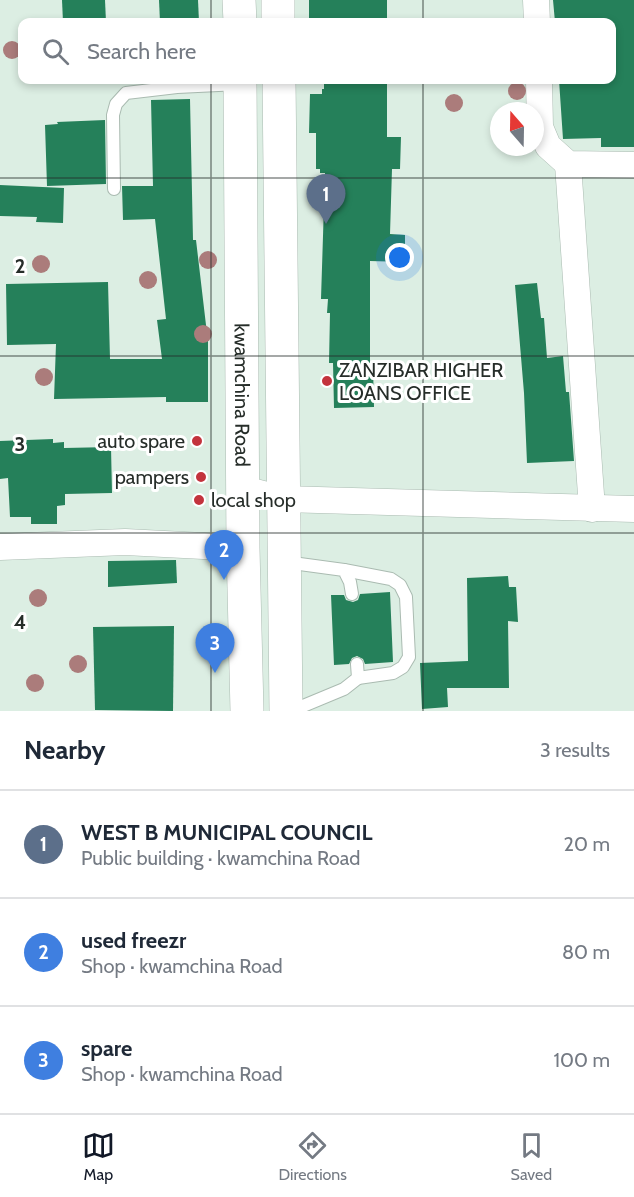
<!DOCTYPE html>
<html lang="en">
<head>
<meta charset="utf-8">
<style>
	body { margin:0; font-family:Cabin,sans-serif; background:#f6f6f7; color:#1f2937 }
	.compass { position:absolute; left:490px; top:102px; width:54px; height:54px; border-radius:50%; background:#fff; box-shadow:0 3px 9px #0003; rotate:340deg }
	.you { position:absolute; left:400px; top:258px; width:21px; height:21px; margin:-15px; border:4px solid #fff; border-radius:50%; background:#1a73e8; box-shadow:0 0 0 9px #1a73e833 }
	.badge { display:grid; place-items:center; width:39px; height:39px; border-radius:50%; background:#111827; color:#fff; font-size:20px; font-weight:700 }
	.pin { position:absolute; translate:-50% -50px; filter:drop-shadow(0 2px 3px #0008) }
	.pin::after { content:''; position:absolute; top:32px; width:21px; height:18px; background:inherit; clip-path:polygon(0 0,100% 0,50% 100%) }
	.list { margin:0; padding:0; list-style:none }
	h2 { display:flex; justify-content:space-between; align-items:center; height:78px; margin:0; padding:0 24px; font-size:26px }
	h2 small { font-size:20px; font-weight:400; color:#747a83 }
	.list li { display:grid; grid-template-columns:39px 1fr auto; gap:18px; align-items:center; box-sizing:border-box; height:108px; padding:0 24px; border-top:2px solid #e0e1e3 }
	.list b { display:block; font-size:22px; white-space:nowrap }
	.list p { margin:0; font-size:20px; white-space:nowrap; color:#747a83 }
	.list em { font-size:20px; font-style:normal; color:#747a83 }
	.icon { flex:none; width:33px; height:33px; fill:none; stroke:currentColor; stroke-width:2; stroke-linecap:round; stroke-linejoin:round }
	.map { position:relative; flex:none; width:634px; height:711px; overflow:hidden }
	.search { position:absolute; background:#fff; box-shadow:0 3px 9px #0003; left:18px; right:18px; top:18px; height:66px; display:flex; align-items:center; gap:15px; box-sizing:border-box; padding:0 21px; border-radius:12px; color:#747a83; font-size:22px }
	.sheet { height:402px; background:#fff }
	nav { display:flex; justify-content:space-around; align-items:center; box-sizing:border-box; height:84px; border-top:2px solid #e0e1e3; background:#fff; font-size:16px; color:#747a83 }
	nav a { display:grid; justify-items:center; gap:3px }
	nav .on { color:#111827 }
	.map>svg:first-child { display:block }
	.building { fill:#25805a }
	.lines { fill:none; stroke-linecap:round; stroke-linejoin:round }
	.service-casing { stroke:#aabbb1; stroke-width:14 }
	.minor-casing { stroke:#aabbb1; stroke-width:27 }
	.secondary-casing { stroke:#aabbb1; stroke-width:34 }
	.service { stroke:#fff; stroke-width:12 }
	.minor { stroke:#fff; stroke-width:26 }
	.secondary { stroke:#fff; stroke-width:33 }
	.tree { fill:#ab7c7b }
	.grid { fill:none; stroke:#262d29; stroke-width:1.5; stroke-opacity:0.55 }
	.poi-dot { fill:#c3333d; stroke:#fff; stroke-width:2 }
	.labels { text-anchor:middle; stroke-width:6; stroke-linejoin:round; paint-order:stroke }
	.poi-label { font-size:20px; fill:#262d29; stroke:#fff; text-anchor:start }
	.street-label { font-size:20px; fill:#262d29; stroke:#fff }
	.grid-label { font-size:20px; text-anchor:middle; font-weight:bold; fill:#262d29; stroke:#fff; stroke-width:6; stroke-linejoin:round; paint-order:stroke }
</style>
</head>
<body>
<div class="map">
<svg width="634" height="711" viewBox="0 0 634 711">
	<rect width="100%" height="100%" fill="#dceee3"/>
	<g class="building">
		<path d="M 62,0 L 105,0 L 106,22 L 63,22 Z"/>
		<path d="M 159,0 L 198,0 L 199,22 L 160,22 Z"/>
		<rect x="309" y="0" width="78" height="22"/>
		<path d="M 553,0 L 634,0 L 634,147 L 601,147 L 601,138 L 563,139 L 559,80 L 612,80 L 612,22 L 555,22 Z"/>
		<path d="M 324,80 L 387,80 L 387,137 L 401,137 L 400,169 L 392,169 L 390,234 L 405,235 L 405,262 L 370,261 L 370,366 L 373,366 L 374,407 L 334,408 L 333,363 L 329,363 L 330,313 L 327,313 L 328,299 L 321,299 L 325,173 L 320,173 L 320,169 L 316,169 L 316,133 L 309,133 L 310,94 L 322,94 L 322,89 L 324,89 Z"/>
		<path d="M 190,99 L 193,240 L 196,240 L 208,342 L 208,402 L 166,402 L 166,397 L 54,399 L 56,344 L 7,345 L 6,284 L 108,282 L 110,359 L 162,359 L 157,320 L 166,319 L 155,219 L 123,220 L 122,186 L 153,186 L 151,100 Z"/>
		<path d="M 105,120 L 106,184 L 47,186 L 45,125 L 58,124 L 57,122 Z"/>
		<path d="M 0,185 L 64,188 L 63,223 L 36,222 L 37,217 L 0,216 Z"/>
		<path d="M 537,283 L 541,318 L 544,318 L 547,358 L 563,356 L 566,392 L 569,392 L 574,461 L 527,463 L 524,393 L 515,285 Z"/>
		<path d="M 53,439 L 53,443 L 64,442 L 64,448 L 111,447 L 112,493 L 65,494 L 65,505 L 57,506 L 57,524 L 31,524 L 31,517 L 10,517 L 8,478 L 0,479 L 0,441 Z"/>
		<path d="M 176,560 L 177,583 L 108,587 L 108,561 Z"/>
		<path d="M 508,576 L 509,587 L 516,587 L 518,622 L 508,621 L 509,688 L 447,688 L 448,707 L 422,709 L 420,663 L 468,661 L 467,578 Z"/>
		<path d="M 390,592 L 393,662 L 365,664 L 363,659 L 357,656 L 352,658 L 349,664 L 334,665 L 331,595 L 344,595 L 346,600 L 353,602 L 358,600 L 360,594 Z"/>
		<path d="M 174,626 L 173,711 L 95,710 L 93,627 Z"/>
	</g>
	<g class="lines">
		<defs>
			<g id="service">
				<path d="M 114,189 L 113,115 L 116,104 L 126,93 L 177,87 L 239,84"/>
				<path d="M 285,562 L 344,570 L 350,582 L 352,594"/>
				<path d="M 344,570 L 391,579 L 400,585 L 406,597 L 409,657 L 403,667 L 393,673 L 358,678"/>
				<path d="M 291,711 L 344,689 L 358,678 L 357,664"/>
			</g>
			<g id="minor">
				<path d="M 536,0 L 537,22"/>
				<path d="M 539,80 L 540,127 L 548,146 L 568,164 L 634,165"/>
				<path d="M 568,164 L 592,509"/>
				<path d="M 243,489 L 283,499 L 634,509"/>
				<path d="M 0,547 L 125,542 L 243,548"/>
			</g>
			<g id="secondary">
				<path d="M 239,0 L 240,22"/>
				<path d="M 278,0 L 278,22"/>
				<path id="s1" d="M 240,80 L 243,548 L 247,711"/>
				<path d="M 279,80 L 286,711"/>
			</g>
		</defs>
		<use href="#service" class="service-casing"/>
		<use href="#minor" class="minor-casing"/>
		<use href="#secondary" class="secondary-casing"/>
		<use href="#service" class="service"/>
		<use href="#minor" class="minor"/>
		<use href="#secondary" class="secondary"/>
	</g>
	<g class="tree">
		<circle cx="12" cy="50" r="9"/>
		<circle cx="517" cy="91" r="9"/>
		<circle cx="454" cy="103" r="9"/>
		<circle cx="208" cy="260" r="9"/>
		<circle cx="41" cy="264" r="9"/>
		<circle cx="148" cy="280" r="9"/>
		<circle cx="203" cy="334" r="9"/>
		<circle cx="44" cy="377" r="9"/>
		<circle cx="38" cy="598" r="9"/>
		<circle cx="78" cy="664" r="9"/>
		<circle cx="35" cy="683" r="9"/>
	</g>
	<path class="grid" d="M 211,0 L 211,22M 423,0 L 423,22M 211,80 L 211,711M 423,80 L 423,711M 0,178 L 634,178M 0,356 L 634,356M 0,533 L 634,533"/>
	<g class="poi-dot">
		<circle cx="327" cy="381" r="6"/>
		<circle cx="197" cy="441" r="6"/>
		<circle cx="201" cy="477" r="6"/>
		<circle cx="199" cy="500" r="6"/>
	</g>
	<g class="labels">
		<g class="poi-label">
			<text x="339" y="377">ZANZIBAR HIGHER<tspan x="339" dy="23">LOANS OFFICE</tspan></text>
			<text x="185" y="448" text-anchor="end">auto spare</text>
			<text x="189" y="484" text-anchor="end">pampers</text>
			<text x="211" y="507">local shop</text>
		</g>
		<g class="street-label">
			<text dy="7" stroke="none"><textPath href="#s1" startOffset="315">kwamchina Road</textPath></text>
		</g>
	</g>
	<g class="grid-label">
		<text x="20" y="273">2</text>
		<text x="20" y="451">3</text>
		<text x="20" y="629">4</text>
	</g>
</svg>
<svg class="compass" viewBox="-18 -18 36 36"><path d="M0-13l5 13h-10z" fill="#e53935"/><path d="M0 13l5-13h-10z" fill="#747a83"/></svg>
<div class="you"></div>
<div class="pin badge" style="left:326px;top:224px;background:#5c6f8a">1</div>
<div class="pin badge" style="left:224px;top:580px;background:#3f7fe0">2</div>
<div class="pin badge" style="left:215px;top:673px;background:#3f7fe0">3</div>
<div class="search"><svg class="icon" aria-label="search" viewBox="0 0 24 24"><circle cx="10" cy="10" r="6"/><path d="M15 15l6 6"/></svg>Search here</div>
</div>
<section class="sheet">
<h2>Nearby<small>3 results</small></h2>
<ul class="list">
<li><span class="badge" style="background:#5c6f8a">1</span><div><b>WEST B MUNICIPAL COUNCIL</b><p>Public building · kwamchina Road</p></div><em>20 m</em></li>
<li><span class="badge" style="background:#3f7fe0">2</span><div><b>used freezr</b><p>Shop · kwamchina Road</p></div><em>80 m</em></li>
<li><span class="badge" style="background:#3f7fe0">3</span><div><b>spare</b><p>Shop · kwamchina Road</p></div><em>100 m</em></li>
</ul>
</section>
<nav>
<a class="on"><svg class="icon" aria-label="map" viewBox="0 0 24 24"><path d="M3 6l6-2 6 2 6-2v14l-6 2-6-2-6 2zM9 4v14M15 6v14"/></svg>Map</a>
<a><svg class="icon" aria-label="directions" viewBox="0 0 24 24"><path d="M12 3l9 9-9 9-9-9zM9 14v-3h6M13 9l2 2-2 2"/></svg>Directions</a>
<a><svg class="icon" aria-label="saved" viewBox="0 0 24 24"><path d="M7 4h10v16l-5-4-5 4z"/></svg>Saved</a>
</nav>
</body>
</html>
